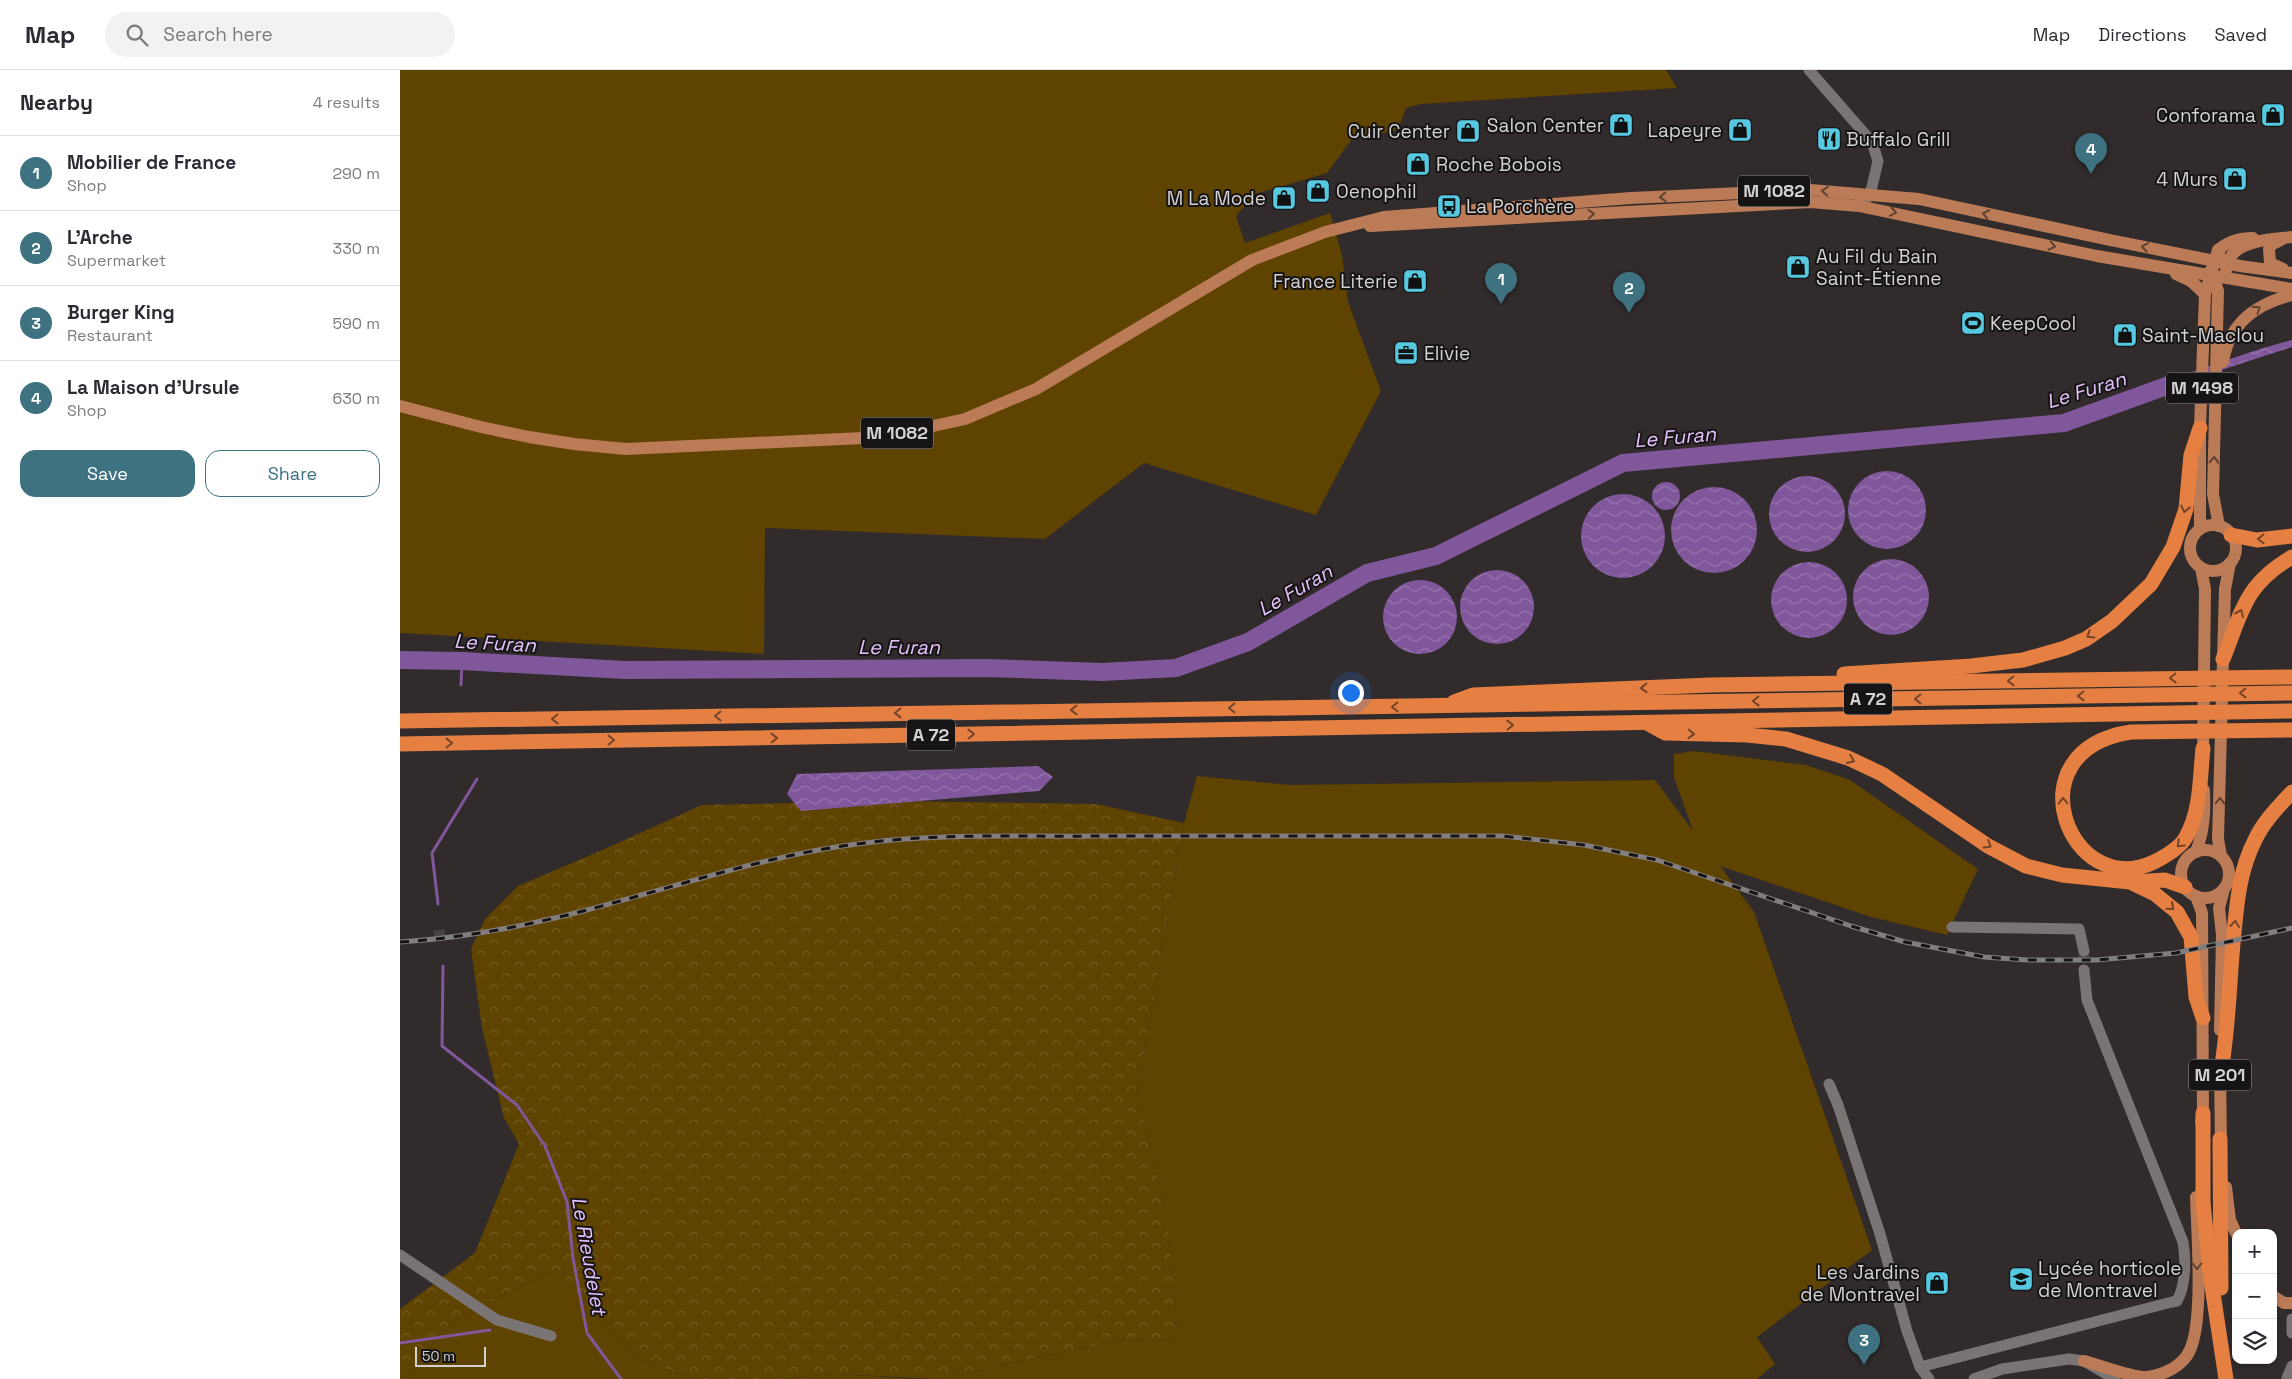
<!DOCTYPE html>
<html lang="en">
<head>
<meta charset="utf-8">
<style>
	body { margin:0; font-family:"Space Grotesk",sans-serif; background:#f2f2f3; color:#2b2b33 }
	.controls { position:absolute; right:15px; bottom:15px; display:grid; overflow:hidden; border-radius:10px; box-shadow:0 1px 4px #0004 }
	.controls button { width:45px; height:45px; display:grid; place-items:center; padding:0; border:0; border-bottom:1px solid #e1e1e2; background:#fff; color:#2b2b33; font:25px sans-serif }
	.scale { position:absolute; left:15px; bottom:12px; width:71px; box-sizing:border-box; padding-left:5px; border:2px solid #d4d1d1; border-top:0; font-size:14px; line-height:18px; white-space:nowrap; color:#d4d1d1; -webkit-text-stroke:4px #171415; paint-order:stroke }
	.you { position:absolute; left:950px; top:622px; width:18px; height:18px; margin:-12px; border:4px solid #fff; border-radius:50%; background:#1a73e8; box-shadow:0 0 0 8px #1a73e833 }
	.badge { display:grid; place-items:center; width:32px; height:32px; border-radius:50%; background:#3e7281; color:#fff; font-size:16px; font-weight:700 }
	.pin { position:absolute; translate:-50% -41px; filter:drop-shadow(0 1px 2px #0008) }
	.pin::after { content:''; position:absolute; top:26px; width:18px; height:15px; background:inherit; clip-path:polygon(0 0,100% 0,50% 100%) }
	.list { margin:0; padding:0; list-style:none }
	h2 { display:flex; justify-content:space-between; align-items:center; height:65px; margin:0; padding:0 20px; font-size:21px }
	h2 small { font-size:16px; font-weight:400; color:#7c7c81 }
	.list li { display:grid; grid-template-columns:32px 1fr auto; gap:15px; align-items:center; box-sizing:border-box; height:75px; padding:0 20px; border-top:1px solid #e1e1e2 }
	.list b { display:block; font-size:19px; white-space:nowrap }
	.list p { margin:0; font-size:16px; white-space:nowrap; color:#7c7c81 }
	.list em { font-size:16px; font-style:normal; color:#7c7c81 }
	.actions { display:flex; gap:10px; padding:15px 20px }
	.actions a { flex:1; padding:11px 0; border:1px solid #3e7281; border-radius:15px; text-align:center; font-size:18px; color:#3e7281 }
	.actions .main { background:#3e7281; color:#fff }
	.icon { flex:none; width:28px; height:28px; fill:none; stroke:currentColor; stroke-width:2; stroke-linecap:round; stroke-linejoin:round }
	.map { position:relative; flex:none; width:1892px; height:1309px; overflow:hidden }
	header { display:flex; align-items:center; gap:30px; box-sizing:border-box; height:70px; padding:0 25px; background:#fff; border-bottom:1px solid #e1e1e2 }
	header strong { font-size:24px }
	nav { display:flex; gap:28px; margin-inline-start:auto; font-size:18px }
	.search { width:350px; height:45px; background:#f2f2f3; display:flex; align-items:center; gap:12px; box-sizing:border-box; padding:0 18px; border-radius:28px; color:#7c7c81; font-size:19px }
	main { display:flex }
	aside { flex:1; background:#fff }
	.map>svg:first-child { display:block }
	.green { fill:#5f4300 }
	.forest { fill:url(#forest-crowns) }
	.water { fill:url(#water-waves) }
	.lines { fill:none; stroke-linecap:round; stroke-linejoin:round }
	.stream { stroke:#81579c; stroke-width:3 }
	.river { stroke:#81579c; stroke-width:18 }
	.minor-tunnel { stroke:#494444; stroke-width:11; stroke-dasharray:11 5.5; stroke-linecap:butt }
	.minor { stroke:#7a7474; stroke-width:11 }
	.major { stroke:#ba7b56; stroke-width:12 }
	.highway { stroke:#e57f42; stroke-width:15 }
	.rail-casing { stroke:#827e7e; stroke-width:5 }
	.rail { stroke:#171415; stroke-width:3; stroke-dasharray:9; stroke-linecap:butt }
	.oneway { stroke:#604232 }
	.oneway2 { stroke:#744429 }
	.labels { text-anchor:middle; stroke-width:4; stroke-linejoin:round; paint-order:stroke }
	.shield { fill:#171415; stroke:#9b9899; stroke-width:1 }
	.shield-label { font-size:18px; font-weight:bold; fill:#d4d1d1 }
	.poi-label { font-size:19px; fill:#d4d1d1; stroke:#171415; text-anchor:start }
	.water-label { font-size:20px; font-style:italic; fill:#e4c2fc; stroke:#171415 }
</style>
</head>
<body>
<header>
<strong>Map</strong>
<div class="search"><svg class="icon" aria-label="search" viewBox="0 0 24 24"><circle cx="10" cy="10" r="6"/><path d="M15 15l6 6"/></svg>Search here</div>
<nav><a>Map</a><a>Directions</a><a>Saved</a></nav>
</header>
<main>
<aside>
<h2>Nearby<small>4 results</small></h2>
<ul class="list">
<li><span class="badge">1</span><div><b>Mobilier de France</b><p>Shop</p></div><em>290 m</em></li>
<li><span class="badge">2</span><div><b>L'Arche</b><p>Supermarket</p></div><em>330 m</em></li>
<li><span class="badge">3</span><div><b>Burger King</b><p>Restaurant</p></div><em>590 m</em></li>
<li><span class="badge">4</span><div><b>La Maison d'Ursule</b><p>Shop</p></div><em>630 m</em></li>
</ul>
<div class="actions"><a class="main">Save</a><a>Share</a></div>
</aside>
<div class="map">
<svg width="1892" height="1309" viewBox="0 0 1892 1309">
	<defs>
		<pattern id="forest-crowns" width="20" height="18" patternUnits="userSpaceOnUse" patternTransform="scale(1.25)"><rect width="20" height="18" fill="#5f4300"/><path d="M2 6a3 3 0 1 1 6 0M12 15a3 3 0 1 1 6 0" fill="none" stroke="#755d24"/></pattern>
		<pattern id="water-waves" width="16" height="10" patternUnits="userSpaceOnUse" patternTransform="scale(1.25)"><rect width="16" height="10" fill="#81579c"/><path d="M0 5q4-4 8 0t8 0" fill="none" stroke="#9876ad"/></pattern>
	</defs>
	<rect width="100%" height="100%" fill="#312b2b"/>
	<g class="green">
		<path d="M 0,0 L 1266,0 L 1277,18 L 1021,34 L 1006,38 L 998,60 L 952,69 L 927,103 L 855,124 L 836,146 L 845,173 L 930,143 L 942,185 L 948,232 L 981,321 L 916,445 L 744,393 L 645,469 L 365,458 L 364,584 L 0,563 Z"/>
		<path d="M 1294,681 L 1406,695 L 1450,710 L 1578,799 L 1547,865 L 1471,847 L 1320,796 L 1354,842 L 1472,1180 L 1357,1267 L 1375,1294 L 1357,1309 L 537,1309 L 727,1269 L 778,1271 L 769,1156 L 738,1022 L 784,753 L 797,706 L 890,715 L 1255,710 L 1293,761 L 1274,707 L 1274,684 Z"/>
		<path d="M 156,1198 L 186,1236 L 237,1288 L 294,1309 L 6,1309 L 50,1253 Z"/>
		<path d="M 435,1304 L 519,1309 L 378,1309 Z"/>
	</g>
	<path class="forest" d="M 494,731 L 696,734 L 784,753 L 738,1022 L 769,1156 L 778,1271 L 727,1269 L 537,1309 L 435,1304 L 378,1309 L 294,1309 L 237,1288 L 186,1236 L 156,1198 L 50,1253 L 6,1309 L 0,1309 L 0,1239 L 75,1183 L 119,1074 L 104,1048 L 82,958 L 71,879 L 85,849 L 118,816 L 207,778 L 302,735 Z"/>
	<g class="water">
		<path d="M 1892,270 L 1892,277 L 1751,323 L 1746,317 C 1795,302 1843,283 1892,270 Z"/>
		<circle cx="1487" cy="440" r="39"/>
		<circle cx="1407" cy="444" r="38"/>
		<circle cx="1266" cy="426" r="14"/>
		<circle cx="1314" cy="460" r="43"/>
		<circle cx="1223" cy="466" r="42"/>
		<circle cx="1491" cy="527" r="38"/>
		<circle cx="1409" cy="530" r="38"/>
		<circle cx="1097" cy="537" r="37"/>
		<circle cx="1020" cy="547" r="37"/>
		<path d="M 638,696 L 653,707 L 639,721 L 401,741 L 387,724 L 397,704 Z"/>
	</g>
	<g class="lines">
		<g class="stream">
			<path d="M 61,615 L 62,591"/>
			<path d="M 38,834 L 32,783 L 77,709"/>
			<path d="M 43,896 L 42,976 L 117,1035 L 145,1076 L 167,1132 L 173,1188 L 187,1263 L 221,1309"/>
			<path d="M 0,1273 L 90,1260"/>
		</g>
		<path class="river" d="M 0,590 L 62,591 L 225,600 L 589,598 L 702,602 L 776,598 L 848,572 L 967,503 L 1036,486 L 1223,393 L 1664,353 L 1772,314"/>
		<g class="minor-tunnel">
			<path d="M 39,860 L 41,876"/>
			<path d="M 1684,881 L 1684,900"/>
		</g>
		<g class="minor">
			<path d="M 1409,0 L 1472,72 L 1478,91 L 1470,125 L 1464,131"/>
			<path d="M 1552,857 L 1679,859 L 1684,881"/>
			<path d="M 1429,1014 L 1438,1035 L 1480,1164 L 1507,1261 L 1520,1297 L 1529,1309"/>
			<path d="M 0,1185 L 97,1250 L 151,1266"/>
			<path d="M 1892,1249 L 1892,1263"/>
			<path d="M 1520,1297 L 1772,1232 L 1777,1231 C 1786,1215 1786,1189 1783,1172 L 1687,930 L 1684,900"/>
			<path d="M 1887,1308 L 1892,1296"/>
			<path d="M 1574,1309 L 1602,1299 L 1669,1289 L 1684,1291 L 1715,1309"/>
		</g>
		<g class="major">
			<path d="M 970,156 L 1410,132 L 1459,136 L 1697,186 L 1892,219"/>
			<path d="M 1881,170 L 1871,175 L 1869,179 L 1870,193 L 1883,199"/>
			<path d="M 1820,187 L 1818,180 C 1829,171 1839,168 1853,168"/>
			<path d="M 1811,200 L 1818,221 L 1813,424 L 1819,456"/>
			<path d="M 1826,200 C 1828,195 1829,189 1832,185 C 1843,170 1875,169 1892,167"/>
			<path d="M 1776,204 L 1791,211 L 1805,224"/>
			<path d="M 1823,292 C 1829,253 1856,234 1892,225"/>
			<path d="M 0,336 L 81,357 L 129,367 L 174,374 L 226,379 L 463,368 L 515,360 L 565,349 L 636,319 L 852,190 L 925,162 L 984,147 L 1231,128 L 1410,120 L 1519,129 L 1710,170 L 1840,196 L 1892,203"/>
			<circle cx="1813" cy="478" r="23"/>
			<path d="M 1800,458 L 1800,358 L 1805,224 L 1818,180"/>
			<path d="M 1801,498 L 1805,519 L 1803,687"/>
			<circle cx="1805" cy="804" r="24"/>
			<path d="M 1796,782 C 1804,761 1805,742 1804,720"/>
			<path d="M 1821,786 L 1818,769 L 1825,519 L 1830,493"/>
			<path d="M 1796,826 L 1802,843 L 1803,1043 L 1801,1052"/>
			<path d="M 1820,960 L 1822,865 L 1819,838 L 1824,819"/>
			<path d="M 1820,997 L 1821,1077"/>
			<path d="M 1826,1117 L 1830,1150 L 1836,1163"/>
			<path d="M 1873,1226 L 1884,1233 L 1892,1233"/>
			<path d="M 1684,1291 C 1700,1295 1733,1308 1747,1307 C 1764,1305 1783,1296 1790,1280 C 1804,1249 1797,1163 1796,1127"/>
		</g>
		<g class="highway">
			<path d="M 1831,465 L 1857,470 L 1892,466"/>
			<path d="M 1823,589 C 1842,542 1844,515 1892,487"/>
			<path d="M 1444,604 L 1571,596 L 1623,590 L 1665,578 L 1686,569 L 1712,551 L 1751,514 L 1773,477 L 1786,439 L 1791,385 L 1800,358"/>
			<path d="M 1054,632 L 1073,625 L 1310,615 L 1892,607"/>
			<path d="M 0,651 L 1892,623"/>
			<path d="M 1247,653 L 1265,663 L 1347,665 L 1386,669 L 1448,688 L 1482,704 L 1588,776 L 1626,796 L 1662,805 L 1730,812 L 1755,824 L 1777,842 L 1791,867 L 1796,927 L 1803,948"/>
			<path d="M 0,674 L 1892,641"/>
			<path d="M 1803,678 C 1800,707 1801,741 1786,767 C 1780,778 1766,786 1754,792 C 1670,832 1610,680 1731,662 L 1892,660"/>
			<path d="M 1734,812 L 1765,810 L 1785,817"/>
			<path d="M 1820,1007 C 1829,959 1829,911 1834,863 C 1837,831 1840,799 1855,770 C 1863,752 1879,736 1892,722"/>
			<path d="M 1803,1043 L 1803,1132 L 1810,1203 L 1826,1309"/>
			<path d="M 1820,1069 L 1821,1218"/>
		</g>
		<defs>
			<path id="rail" d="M 0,872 C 64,868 126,856 187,840 C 279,816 370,784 465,773 C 540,763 623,767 700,766 C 834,766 968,766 1103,766 L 1184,775 L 1257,790 L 1451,856 L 1505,872 L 1584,887 L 1627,890 L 1696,890 L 1776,883 L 1892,858"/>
		</defs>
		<use href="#rail" class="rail-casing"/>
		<use href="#rail" class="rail"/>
	</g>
	<defs><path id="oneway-chevron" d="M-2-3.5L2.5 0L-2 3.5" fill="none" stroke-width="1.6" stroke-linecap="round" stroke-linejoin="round" transform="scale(1.25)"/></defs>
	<g class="oneway">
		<use href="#oneway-chevron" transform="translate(1425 121) rotate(-175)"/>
		<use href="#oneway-chevron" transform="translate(1263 127) rotate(177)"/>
		<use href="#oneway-chevron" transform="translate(1493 142) rotate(11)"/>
		<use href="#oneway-chevron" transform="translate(1191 144) rotate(-3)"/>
		<use href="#oneway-chevron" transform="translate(1586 144) rotate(-168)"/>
		<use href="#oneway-chevron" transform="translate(1652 176) rotate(12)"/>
		<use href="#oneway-chevron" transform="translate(1745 177) rotate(-170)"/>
		<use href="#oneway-chevron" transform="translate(1857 239) rotate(-34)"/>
		<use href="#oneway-chevron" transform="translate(1814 390) rotate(-88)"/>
		<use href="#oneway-chevron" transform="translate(1820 731) rotate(-88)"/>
		<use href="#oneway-chevron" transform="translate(1797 1196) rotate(90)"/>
	</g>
	<g class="oneway2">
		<use href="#oneway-chevron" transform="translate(1785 439) rotate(102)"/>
		<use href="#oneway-chevron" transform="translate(1861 469) rotate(178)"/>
		<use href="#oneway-chevron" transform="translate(1840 543) rotate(-66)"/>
		<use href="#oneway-chevron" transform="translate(1690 565) rotate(148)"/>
		<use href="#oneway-chevron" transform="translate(1773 608) rotate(179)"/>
		<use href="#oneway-chevron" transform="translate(1611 611) rotate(179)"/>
		<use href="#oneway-chevron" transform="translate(1244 618) rotate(178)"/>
		<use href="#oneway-chevron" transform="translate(1843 623) rotate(179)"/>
		<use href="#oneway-chevron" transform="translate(1681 626) rotate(179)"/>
		<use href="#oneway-chevron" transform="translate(1518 629) rotate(179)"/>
		<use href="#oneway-chevron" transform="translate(1356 631) rotate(179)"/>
		<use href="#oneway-chevron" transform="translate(995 637) rotate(179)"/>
		<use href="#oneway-chevron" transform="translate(832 638) rotate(179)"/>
		<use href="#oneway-chevron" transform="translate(674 640) rotate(179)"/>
		<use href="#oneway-chevron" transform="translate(498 643) rotate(179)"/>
		<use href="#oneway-chevron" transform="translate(318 646) rotate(179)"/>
		<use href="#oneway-chevron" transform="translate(155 649) rotate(179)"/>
		<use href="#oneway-chevron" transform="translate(1110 655) rotate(-1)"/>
		<use href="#oneway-chevron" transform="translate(571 664) rotate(-1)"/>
		<use href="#oneway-chevron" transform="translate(1291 664) rotate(2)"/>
		<use href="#oneway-chevron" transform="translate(374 668) rotate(-1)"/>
		<use href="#oneway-chevron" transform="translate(211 670) rotate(-1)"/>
		<use href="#oneway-chevron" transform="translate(49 673) rotate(-1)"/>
		<use href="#oneway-chevron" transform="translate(1451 690) rotate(23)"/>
		<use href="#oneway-chevron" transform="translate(1663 731) rotate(-92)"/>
		<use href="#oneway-chevron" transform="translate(1780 774) rotate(136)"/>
		<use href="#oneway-chevron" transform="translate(1588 775) rotate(32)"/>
		<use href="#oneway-chevron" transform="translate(1771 837) rotate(41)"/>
		<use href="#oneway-chevron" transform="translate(1835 854) rotate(-84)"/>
	</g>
	<defs>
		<symbol id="shop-square" viewBox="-11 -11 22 22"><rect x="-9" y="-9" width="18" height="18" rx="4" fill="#56c9e1" stroke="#171415"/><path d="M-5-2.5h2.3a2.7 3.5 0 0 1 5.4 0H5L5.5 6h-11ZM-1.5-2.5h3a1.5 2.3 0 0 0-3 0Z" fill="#111"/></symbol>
		<symbol id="restaurant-square" viewBox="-11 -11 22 22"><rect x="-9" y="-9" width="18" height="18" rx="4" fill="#56c9e1" stroke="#171415"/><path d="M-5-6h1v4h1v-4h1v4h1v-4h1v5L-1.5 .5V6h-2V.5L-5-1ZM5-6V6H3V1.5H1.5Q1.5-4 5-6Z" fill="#111"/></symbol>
		<symbol id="bus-square" viewBox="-11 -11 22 22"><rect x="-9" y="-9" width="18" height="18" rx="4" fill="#56c9e1" stroke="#171415"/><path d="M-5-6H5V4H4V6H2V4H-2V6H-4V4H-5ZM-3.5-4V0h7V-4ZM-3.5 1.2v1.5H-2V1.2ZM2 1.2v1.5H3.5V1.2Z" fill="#111"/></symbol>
		<symbol id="stadium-square" viewBox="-11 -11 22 22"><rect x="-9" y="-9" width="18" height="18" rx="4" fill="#56c9e1" stroke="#171415"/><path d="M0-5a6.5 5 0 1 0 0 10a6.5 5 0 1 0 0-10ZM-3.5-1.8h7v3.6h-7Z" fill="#111"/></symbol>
		<symbol id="office-square" viewBox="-11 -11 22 22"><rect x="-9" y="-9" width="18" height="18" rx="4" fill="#56c9e1" stroke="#171415"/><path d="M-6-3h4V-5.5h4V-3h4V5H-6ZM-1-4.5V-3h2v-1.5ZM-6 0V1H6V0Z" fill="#111"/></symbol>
		<symbol id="school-square" viewBox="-11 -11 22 22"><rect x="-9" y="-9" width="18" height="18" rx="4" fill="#56c9e1" stroke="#171415"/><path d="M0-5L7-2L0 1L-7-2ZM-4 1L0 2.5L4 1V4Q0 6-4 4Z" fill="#111"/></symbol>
	</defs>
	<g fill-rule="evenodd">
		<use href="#shop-square" x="1859" y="31" width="28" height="28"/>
		<use href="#shop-square" x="1207" y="41" width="28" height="28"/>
		<use href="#shop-square" x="1326" y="46" width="28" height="28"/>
		<use href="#shop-square" x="1054" y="47" width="28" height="28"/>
		<use href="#restaurant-square" x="1415" y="55" width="28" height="28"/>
		<use href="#shop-square" x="1004" y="80" width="28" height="28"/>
		<use href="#shop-square" x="1821" y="95" width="28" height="28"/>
		<use href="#shop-square" x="904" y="107" width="28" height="28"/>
		<use href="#shop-square" x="870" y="114" width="28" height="28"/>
		<use href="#bus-square" x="1035" y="122" width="28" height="28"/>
		<use href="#shop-square" x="1384" y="183" width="28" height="28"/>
		<use href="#shop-square" x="1001" y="197" width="28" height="28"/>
		<use href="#stadium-square" x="1559" y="239" width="28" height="28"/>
		<use href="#shop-square" x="1711" y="251" width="28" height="28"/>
		<use href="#office-square" x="992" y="269" width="28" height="28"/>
		<use href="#school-square" x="1607" y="1195" width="28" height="28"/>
		<use href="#shop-square" x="1523" y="1199" width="28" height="28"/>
	</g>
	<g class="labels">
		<g class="shield">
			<rect x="1338" y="105.5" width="72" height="31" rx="4"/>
			<rect x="1766" y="302.5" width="72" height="31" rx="4"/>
			<rect x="461" y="347.5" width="72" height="31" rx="4"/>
			<rect x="1444" y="613.5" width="48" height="31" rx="4"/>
			<rect x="507" y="649.5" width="48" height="31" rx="4"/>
			<rect x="1789" y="989.5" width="62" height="31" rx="4"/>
		</g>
		<g class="shield-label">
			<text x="1374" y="127">M 1082</text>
			<text x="1802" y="324">M 1498</text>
			<text x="497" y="369">M 1082</text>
			<text x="1468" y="635">A 72</text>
			<text x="531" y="671">A 72</text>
			<text x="1820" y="1011">M 201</text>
		</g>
		<g class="poi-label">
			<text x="1856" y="52" text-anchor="end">Conforama</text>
			<text x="1204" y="62" text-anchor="end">Salon Center</text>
			<text x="1322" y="67" text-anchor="end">Lapeyre</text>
			<text x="1050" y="68" text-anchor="end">Cuir Center</text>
			<text x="1446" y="76">Buffalo Grill</text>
			<text x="1036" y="101">Roche Bobois</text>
			<text x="1818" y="116" text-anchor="end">4 Murs</text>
			<text x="936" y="128">Oenophil</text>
			<text x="866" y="135" text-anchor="end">M La Mode</text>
			<text x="1066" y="143">La Porchère</text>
			<text x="1416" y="193">Au Fil du Bain<tspan x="1416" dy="22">Saint-Étienne</tspan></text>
			<text x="998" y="218" text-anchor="end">France Literie</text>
			<text x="1590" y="260">KeepCool</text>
			<text x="1742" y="272">Saint-Maclou</text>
			<text x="1024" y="290">Elivie</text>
			<text x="1638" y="1205">Lycée horticole<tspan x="1638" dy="22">de Montravel</tspan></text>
			<text x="1520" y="1209" text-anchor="end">Les Jardins<tspan x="1520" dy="22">de Montravel</tspan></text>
		</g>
		<g class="water-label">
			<text transform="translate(1686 320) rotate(-17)" y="7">Le Furan</text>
			<text transform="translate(1275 367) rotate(-5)" y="7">Le Furan</text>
			<text transform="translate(895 520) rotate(-30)" y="7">Le Furan</text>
			<text transform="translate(95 573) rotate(3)" y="7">Le Furan</text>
			<text x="499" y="584">Le Furan</text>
			<text transform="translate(189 1186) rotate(80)" y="7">Le Rieudelet</text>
		</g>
	</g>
</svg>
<div class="controls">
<button>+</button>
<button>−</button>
<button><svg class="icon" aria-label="layers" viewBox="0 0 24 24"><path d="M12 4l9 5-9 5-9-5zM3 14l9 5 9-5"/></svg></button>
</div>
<div class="scale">50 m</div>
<div class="you"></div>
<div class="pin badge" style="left:1101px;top:234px">1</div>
<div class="pin badge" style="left:1229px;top:243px">2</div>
<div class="pin badge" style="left:1464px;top:1295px">3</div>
<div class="pin badge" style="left:1691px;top:104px">4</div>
</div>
</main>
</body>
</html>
